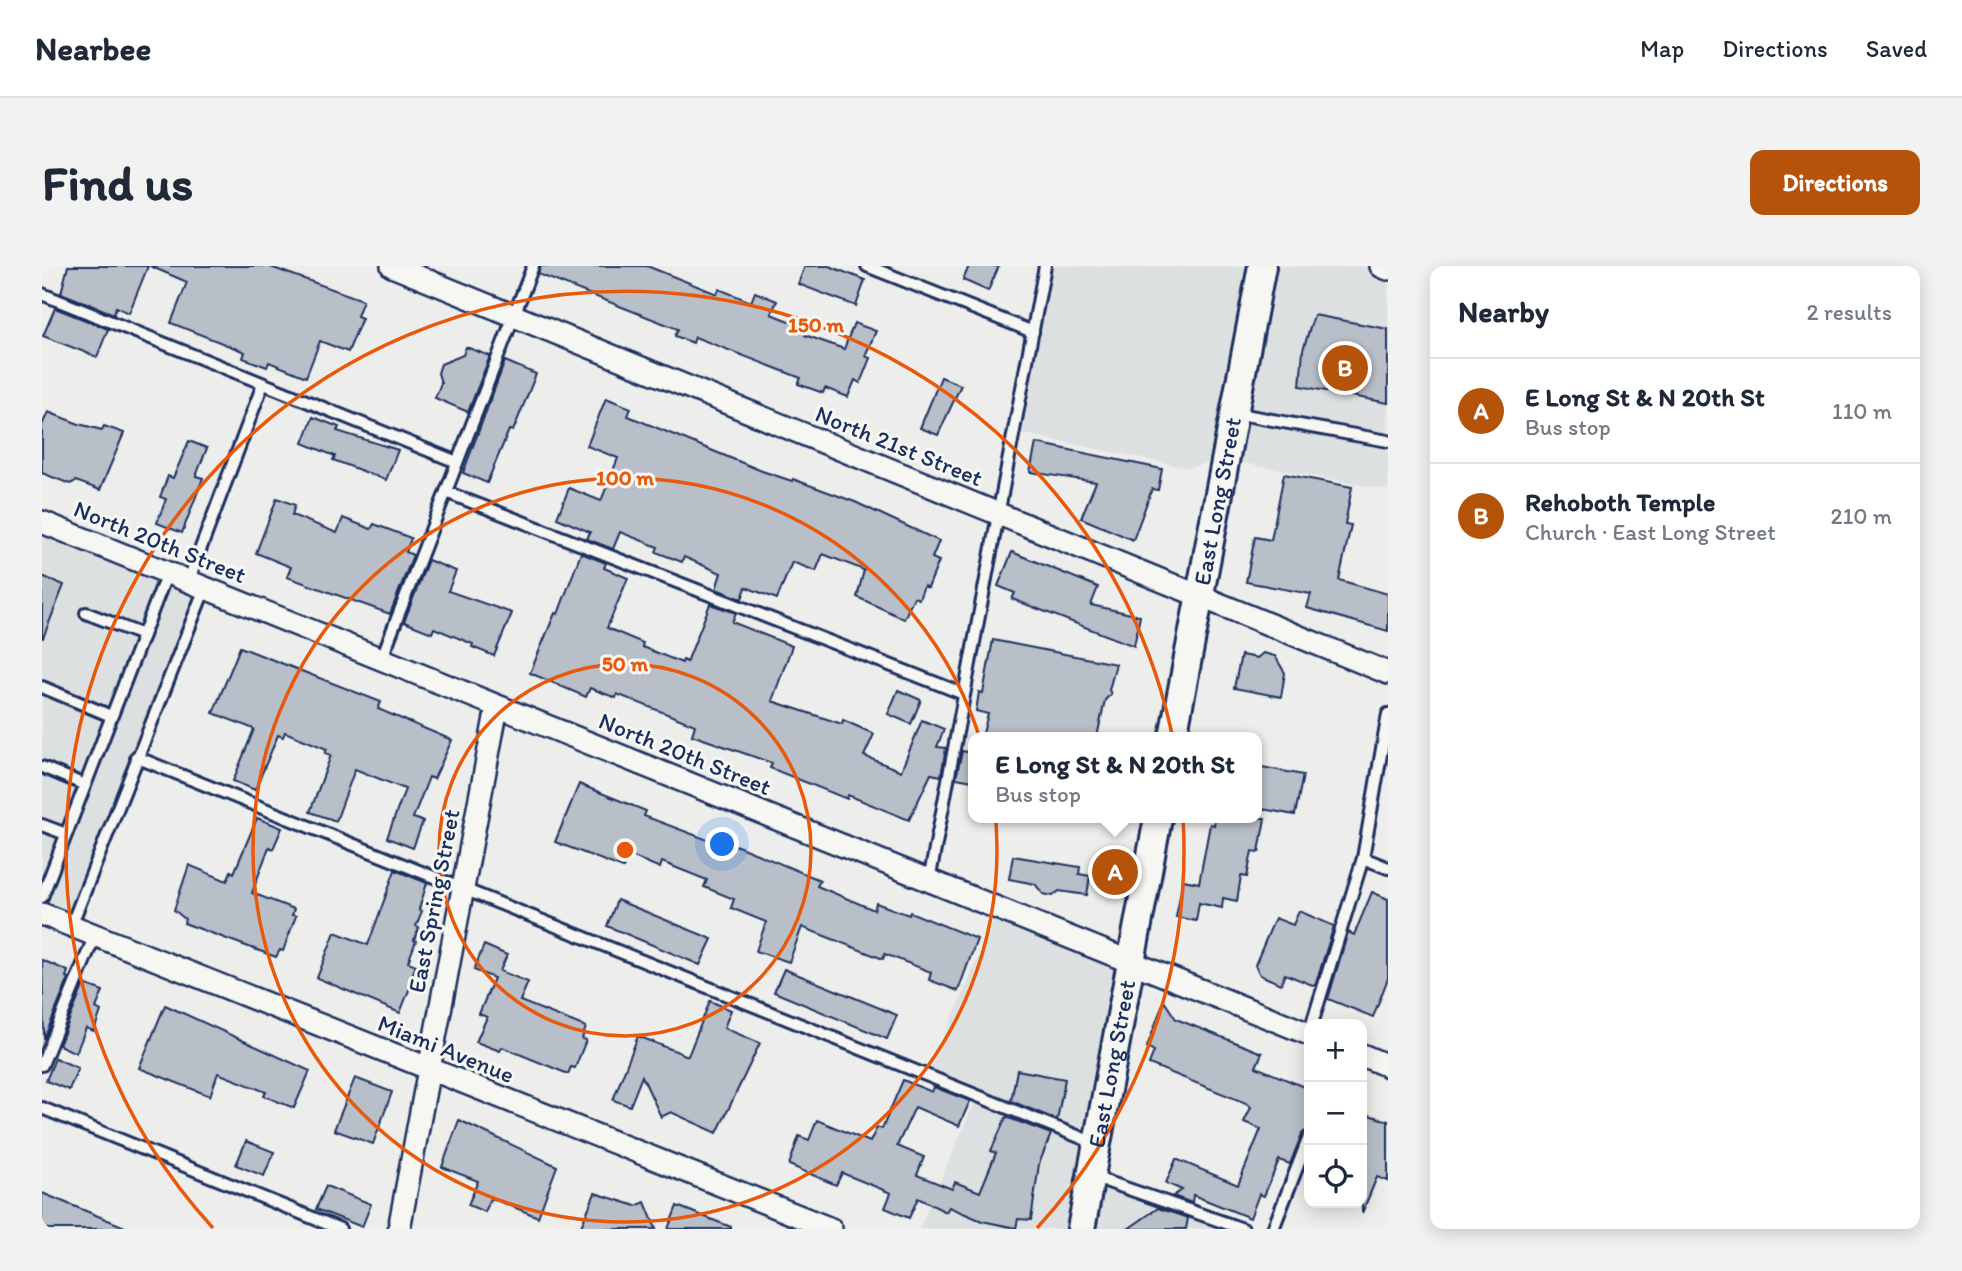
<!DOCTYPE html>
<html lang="en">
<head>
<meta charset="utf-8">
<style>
	body { margin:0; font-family:Itim,sans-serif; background:#f2f2f3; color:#1f2937 }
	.controls { position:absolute; right:21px; bottom:21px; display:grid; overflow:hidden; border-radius:14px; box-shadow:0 4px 18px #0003 }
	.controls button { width:63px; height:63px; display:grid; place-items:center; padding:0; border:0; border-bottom:2px solid #e0e1e3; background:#fff; color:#1f2937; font:35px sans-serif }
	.you { position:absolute; left:681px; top:579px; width:24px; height:24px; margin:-18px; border:5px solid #fff; border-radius:50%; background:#1a73e8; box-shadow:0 0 0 10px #1a73e833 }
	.badge { display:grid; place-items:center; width:46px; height:46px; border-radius:50%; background:#b45309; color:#fff; font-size:23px; font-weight:700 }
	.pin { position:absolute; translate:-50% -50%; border:4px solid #fff; box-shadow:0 2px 7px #0006 }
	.popup { position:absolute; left:926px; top:466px; width:294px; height:91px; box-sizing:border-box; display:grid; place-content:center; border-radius:14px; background:#fff; filter:drop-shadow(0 2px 5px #0005); font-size:23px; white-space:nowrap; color:#747a83 }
	.popup b { font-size:26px; color:#1f2937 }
	.popup::after { content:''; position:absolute; left:50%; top:100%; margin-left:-14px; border:14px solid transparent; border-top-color:#fff }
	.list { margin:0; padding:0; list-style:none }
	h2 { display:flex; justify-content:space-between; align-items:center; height:91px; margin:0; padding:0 28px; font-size:30px }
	h2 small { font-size:23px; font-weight:400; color:#747a83 }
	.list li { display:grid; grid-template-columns:46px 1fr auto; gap:21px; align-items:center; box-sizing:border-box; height:105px; padding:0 28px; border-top:2px solid #e0e1e3 }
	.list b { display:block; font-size:26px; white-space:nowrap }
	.list p { margin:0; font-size:23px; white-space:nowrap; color:#747a83 }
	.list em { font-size:23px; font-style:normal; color:#747a83 }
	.icon { flex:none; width:38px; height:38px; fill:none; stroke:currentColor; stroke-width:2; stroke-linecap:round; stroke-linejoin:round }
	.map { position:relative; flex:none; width:1346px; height:963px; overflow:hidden; border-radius:14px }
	header { display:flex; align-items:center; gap:42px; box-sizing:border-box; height:98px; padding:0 35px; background:#fff; border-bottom:2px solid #e0e1e3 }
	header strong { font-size:33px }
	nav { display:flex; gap:38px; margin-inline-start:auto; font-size:24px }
	.intro { display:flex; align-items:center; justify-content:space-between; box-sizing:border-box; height:168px; padding:0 42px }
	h1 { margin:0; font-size:49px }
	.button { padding:18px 32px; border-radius:14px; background:#b45309; color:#fff; font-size:24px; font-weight:700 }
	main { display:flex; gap:42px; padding:0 42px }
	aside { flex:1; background:#fff; border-radius:14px; box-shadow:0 4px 18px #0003 }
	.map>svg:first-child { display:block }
	.built { fill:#dde0e1 }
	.building { fill:#b9bfc8; stroke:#1b2f5e; stroke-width:2 }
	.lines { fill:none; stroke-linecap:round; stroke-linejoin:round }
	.service-casing { stroke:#1b2f5e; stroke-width:16 }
	.minor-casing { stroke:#1b2f5e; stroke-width:26 }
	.tertiary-casing { stroke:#1b2f5e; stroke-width:32 }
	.service { stroke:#f6f6f2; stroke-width:10 }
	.minor { stroke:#f6f6f2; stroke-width:21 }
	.tertiary { stroke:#f6f6f2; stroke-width:26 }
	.ring { fill:none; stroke:#e8590c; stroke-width:3.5 }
	.labels { text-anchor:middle; stroke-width:6; stroke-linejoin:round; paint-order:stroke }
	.street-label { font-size:24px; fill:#1b2f5e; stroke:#f6f6f2 }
	.centre { fill:#e8590c; stroke:#f6f6f2; stroke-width:3.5 }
	.ring-label { font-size:21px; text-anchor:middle; font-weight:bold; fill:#e8590c; stroke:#f6f6f2; stroke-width:6; stroke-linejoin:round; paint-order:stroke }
</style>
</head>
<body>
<header>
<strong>Nearbee</strong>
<nav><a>Map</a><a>Directions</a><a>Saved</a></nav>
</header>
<div class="intro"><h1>Find us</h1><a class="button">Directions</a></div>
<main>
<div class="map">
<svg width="1346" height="963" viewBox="0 0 1346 963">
	<rect width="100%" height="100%" fill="#edeeec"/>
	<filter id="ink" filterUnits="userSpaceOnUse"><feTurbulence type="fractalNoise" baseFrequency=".0143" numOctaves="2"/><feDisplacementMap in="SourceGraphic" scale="14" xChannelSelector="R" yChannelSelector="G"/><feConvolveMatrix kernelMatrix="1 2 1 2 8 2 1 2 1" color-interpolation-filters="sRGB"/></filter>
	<g filter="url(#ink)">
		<g class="built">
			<path d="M 1000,0 L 1346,0 L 1346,224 L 1180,193 L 1146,202 L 968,165 Z"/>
			<path d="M 0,254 L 165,319 L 29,658 L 0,646 Z"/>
			<path d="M 957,643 L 1083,692 L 1045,900 L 1199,963 L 877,963 L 938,824 L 888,804 Z"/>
		</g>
		<g class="building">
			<path d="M 26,0 L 106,0 L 87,47 L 74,41 L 72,48 L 19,27 Z"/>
			<path d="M 108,0 L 226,0 L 321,34 L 315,50 L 320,52 L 306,86 L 278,75 L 264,111 L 227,96 L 225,101 L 201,92 L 203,86 L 129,57 L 145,16 Z"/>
			<path d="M 499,0 L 605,0 L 675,28 L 677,23 L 709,36 L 713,26 L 735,35 L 729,48 L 765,62 L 763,69 L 802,83 L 812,57 L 834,65 L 823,90 L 828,92 L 818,117 L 813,114 L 806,131 L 783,122 L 781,127 L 756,118 L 759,112 L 653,71 L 651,77 L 633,70 L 636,63 L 496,8 Z"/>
			<path d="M 763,0 L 787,0 L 823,14 L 814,40 L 756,18 Z"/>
			<path d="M 927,0 L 957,0 L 946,25 L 921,14 Z"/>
			<path d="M 13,42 L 66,63 L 55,91 L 1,70 Z"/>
			<path d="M 1272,49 L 1346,63 L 1346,137 L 1258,120 L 1261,84 Z"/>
			<path d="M 424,81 L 448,90 L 426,146 L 393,132 L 399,117 L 396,107 L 399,98 L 421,89 Z"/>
			<path d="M 463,95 L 494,108 L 471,165 L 467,164 L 445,217 L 421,207 Z"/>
			<path d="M 899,111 L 919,119 L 896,169 L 878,162 Z"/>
			<path d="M 564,132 L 589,142 L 586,150 L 720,205 L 750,215 L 751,213 L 813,236 L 897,275 L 890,292 L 897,295 L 886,322 L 882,320 L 877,333 L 872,331 L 862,353 L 815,331 L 822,304 L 781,288 L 774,305 L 750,296 L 735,333 L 704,321 L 700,333 L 674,323 L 679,307 L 642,291 L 640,296 L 614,286 L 616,281 L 578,266 L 571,283 L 545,273 L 548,266 L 515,252 L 527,222 L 559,235 L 576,192 L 545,180 Z"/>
			<path d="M 6,146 L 37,158 L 60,164 L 62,160 L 82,167 L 58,224 L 34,215 L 28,218 L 0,207 L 0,159 Z"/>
			<path d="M 271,151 L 297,161 L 295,165 L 356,184 L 344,214 L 291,194 L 293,190 L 261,177 Z"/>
			<path d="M 147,175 L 165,182 L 154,210 L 161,212 L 140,267 L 115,257 L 124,233 L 118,231 L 126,210 L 131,212 Z"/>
			<path d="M 994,177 L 1120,203 L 1116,224 L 1110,223 L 1091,274 L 1039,252 L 1054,216 L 988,206 Z"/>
			<path d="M 1242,208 L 1310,221 L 1303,258 L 1309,259 L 1297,314 L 1346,328 L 1346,365 L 1265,342 L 1269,328 L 1204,316 L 1213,271 L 1229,274 Z"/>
			<path d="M 235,232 L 253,239 L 250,249 L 295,267 L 301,252 L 329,263 L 332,258 L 369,272 L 364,286 L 371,289 L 348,348 L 245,311 L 249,301 L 214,287 Z"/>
			<path d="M 970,286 L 1056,321 L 1049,339 L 1098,350 L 1092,380 L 970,333 L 973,327 L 956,320 Z"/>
			<path d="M 539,287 L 564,297 L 562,302 L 586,312 L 565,362 L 601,377 L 600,381 L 640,397 L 641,394 L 645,396 L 668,338 L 694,347 L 690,356 L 750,380 L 730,435 L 800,458 L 801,454 L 832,468 L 822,490 L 859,505 L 880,454 L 902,463 L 895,481 L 904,482 L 899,510 L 889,508 L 867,554 L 806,529 L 805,533 L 728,502 L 730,497 L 650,469 L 653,459 L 575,428 L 574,432 L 548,422 L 544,431 L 488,407 L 513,347 L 516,348 Z"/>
			<path d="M 386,294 L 414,305 L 406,325 L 470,347 L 452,390 L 430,381 L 431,378 L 392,362 L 390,367 L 362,356 Z"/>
			<path d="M 0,310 L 22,319 L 1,372 L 0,372 Z"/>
			<path d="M 951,374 L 1074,398 L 1067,424 L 1069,428 L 1063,434 L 1055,471 L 940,471 L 946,448 L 934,445 L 937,426 L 941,427 Z"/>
			<path d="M 198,381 L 339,436 L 336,443 L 410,474 L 392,513 L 387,511 L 371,552 L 381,555 L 371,582 L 345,572 L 363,523 L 313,503 L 294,555 L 268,546 L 289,489 L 283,487 L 285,483 L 243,466 L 241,471 L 236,469 L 213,524 L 191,515 L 212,463 L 171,447 Z"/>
			<path d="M 1221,387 L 1233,390 L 1243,407 L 1239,431 L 1192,422 L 1199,389 L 1215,392 Z"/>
			<path d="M 856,424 L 879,434 L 869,458 L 846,448 Z"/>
			<path d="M 920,485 L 931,487 L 931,515 L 914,512 Z"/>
			<path d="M 1215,500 L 1261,509 L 1253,549 L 1215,542 Z"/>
			<path d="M 537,518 L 604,545 L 602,550 L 679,579 L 681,574 L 778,614 L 775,620 L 832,644 L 834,637 L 867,649 L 868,646 L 935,673 L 916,725 L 887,714 L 889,706 L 843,688 L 841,693 L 760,661 L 747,696 L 714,685 L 724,656 L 689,642 L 692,633 L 662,621 L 665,614 L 620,596 L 618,602 L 587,589 L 581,602 L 513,576 Z"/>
			<path d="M 215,552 L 240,562 L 231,583 L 227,581 L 210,627 L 252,643 L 250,649 L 254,650 L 241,685 L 238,684 L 234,691 L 142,657 L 143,653 L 132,644 L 147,599 L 185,615 L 189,605 L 192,607 Z"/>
			<path d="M 1173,552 L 1223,552 L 1217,586 L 1210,585 L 1205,611 L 1199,610 L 1195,635 L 1181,632 L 1180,642 L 1157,637 L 1154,655 L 1134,651 L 1141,614 L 1157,617 L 1168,558 L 1172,559 Z"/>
			<path d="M 971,590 L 1038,601 L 1037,608 L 1048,610 L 1045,629 L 1017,625 L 1011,630 L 1001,628 L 993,618 L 967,613 Z"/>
			<path d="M 353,604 L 385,617 L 377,643 L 380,645 L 374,660 L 377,661 L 372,674 L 374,675 L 366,696 L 374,699 L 369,713 L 371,714 L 358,747 L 275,712 L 293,666 L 326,679 Z"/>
			<path d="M 1330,626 L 1346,633 L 1346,712 L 1331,751 L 1286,733 L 1306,666 L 1312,669 Z"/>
			<path d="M 575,634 L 670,673 L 658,699 L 565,660 Z"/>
			<path d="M 1257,645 L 1292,660 L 1273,720 L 1243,708 L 1239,718 L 1218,709 L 1213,699 L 1233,652 L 1251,659 Z"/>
			<path d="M 442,679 L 465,689 L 458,705 L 486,716 L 478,735 L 544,761 L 540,773 L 544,774 L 533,802 L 529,801 L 526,808 L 460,781 L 458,785 L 434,776 L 445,751 L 437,748 L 452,712 L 432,704 Z"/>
			<path d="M 0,694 L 26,705 L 24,711 L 27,712 L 2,773 Z"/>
			<path d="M 742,703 L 855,749 L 845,773 L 732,726 Z"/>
			<path d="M 42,718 L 61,725 L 54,742 L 59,745 L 52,765 L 44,762 L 34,787 L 17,779 Z"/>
			<path d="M 668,735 L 689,744 L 682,762 L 718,777 L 675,867 L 629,846 L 619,851 L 600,810 L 588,840 L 571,834 L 596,770 L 646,790 Z"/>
			<path d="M 1122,735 L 1134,753 L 1220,787 L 1214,801 L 1267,823 L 1267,863 L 1260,868 L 1248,898 L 1237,894 L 1222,930 L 1217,928 L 1208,952 L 1151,929 L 1150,937 L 1131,930 L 1140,924 L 1124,917 L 1134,893 L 1196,919 L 1219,863 L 1202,856 L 1209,841 L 1204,837 L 1107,798 L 1112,785 L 1105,781 Z"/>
			<path d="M 123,739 L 268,805 L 252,842 L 222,830 L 224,826 L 176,807 L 168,830 L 97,802 Z"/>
			<path d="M 13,792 L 36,802 L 27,824 L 4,815 Z"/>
			<path d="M 975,804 L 1023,813 L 1015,854 L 969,835 Z"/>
			<path d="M 313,812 L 350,826 L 331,878 L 292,864 Z"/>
			<path d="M 861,814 L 890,826 L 892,821 L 928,835 L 917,860 L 873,841 L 855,880 L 882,891 L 875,909 L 910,923 L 913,916 L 938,926 L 954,887 L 949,885 L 964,851 L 1009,868 L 997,898 L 989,954 L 976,953 L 974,962 L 940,955 L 907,941 L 904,946 L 876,932 L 867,952 L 843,942 L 849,927 L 800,907 L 794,919 L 747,899 L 757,870 L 767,874 L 775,854 L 828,876 L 835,861 L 840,863 Z"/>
			<path d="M 1320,847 L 1346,855 L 1346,915 L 1335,911 L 1320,947 Z"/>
			<path d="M 417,854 L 515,900 L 496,951 L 449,932 L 443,946 L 426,939 L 436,915 L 400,901 Z"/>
			<path d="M 204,875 L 232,886 L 222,910 L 194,899 Z"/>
			<path d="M 284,920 L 329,938 L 320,961 L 274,943 Z"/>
			<path d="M 0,927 L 83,961 L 82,963 L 0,963 Z"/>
			<path d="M 553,927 L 594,940 L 603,936 L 614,963 L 538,963 Z"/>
			<path d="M 635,940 L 689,961 L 689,963 L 626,963 Z"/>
			<path d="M 1116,942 L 1146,952 L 1144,963 L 1086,963 Z"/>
		</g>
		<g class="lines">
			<defs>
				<g id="service">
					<path d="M 825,0 L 991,66"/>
					<path d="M 0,28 L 415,196"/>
					<path d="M 1192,147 L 1346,175"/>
					<path d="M 404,226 L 922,428"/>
					<path d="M 146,316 L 221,118"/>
					<path d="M 44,347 L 101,369"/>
					<path d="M 339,394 L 491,0"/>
					<path d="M 0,421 L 69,450"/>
					<path d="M 94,491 L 1055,878"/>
					<path d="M 0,501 L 43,519"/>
					<path d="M 0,559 L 24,568"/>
					<path d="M 1321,592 L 1346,602"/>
					<path d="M 887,615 L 1003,0"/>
					<path d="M 0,631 L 125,307"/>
					<path d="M 29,660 L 163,322"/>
					<path d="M 1270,758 L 1321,592 L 1346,448"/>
					<path d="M 0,799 L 53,669"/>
					<path d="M 0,842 L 298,963"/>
					<path d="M 1049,910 L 1201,963"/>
					<path d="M 1231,963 L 1267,871"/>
				</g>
				<g id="minor">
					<path d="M 350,0 L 1346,407"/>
					<path d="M 1339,0 L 1346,3"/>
					<path d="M 0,256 L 1267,768"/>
					<path d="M 0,648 L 789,963"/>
					<path d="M 1320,789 L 1346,800"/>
					<path d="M 357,963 L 455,441"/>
				</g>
				<g id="tertiary">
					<path id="s1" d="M 1131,471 L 1220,0"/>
					<path id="s2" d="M 1039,963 L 1116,552"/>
				</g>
			</defs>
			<use href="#service" class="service-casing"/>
			<use href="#minor" class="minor-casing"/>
			<use href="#tertiary" class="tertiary-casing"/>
			<use href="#service" class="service"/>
			<use href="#minor" class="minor"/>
			<use href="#tertiary" class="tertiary"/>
		</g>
	</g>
	<g class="ring">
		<circle cx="583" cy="584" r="186"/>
		<circle cx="583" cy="584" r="372"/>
		<path d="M171 962A559 559 0 1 1 995 962"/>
	</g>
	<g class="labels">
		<g class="street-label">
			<text transform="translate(857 180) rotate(22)" y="8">North 21st Street</text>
			<text dy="8" stroke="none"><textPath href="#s1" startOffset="240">East Long Street</textPath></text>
			<text transform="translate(118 276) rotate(22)" y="8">North 20th Street</text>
			<text transform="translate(643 488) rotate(22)" y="8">North 20th Street</text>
			<text transform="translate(392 635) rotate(-79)" y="8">East Spring Street</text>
			<text transform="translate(404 783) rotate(22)" y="8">Miami Avenue</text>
			<text dy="8" stroke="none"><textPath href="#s2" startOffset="168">East Long Street</textPath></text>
		</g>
	</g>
	<circle cx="583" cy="584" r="10" class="centre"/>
	<g class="ring-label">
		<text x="774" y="66">150 m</text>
		<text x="583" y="219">100 m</text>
		<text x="583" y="405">50 m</text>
	</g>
</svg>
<div class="controls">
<button>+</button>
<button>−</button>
<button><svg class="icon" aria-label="locate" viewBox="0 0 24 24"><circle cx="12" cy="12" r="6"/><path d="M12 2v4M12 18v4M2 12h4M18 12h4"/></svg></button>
</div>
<div class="you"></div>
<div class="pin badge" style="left:1073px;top:606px">A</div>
<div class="popup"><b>E Long St &amp; N 20th St</b>Bus stop</div>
<div class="pin badge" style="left:1303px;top:102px">B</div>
</div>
<aside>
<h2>Nearby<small>2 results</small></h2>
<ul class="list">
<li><span class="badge">A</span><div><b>E Long St &amp; N 20th St</b><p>Bus stop</p></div><em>110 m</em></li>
<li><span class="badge">B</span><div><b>Rehoboth Temple</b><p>Church · East Long Street</p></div><em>210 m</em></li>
</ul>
</aside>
</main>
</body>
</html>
